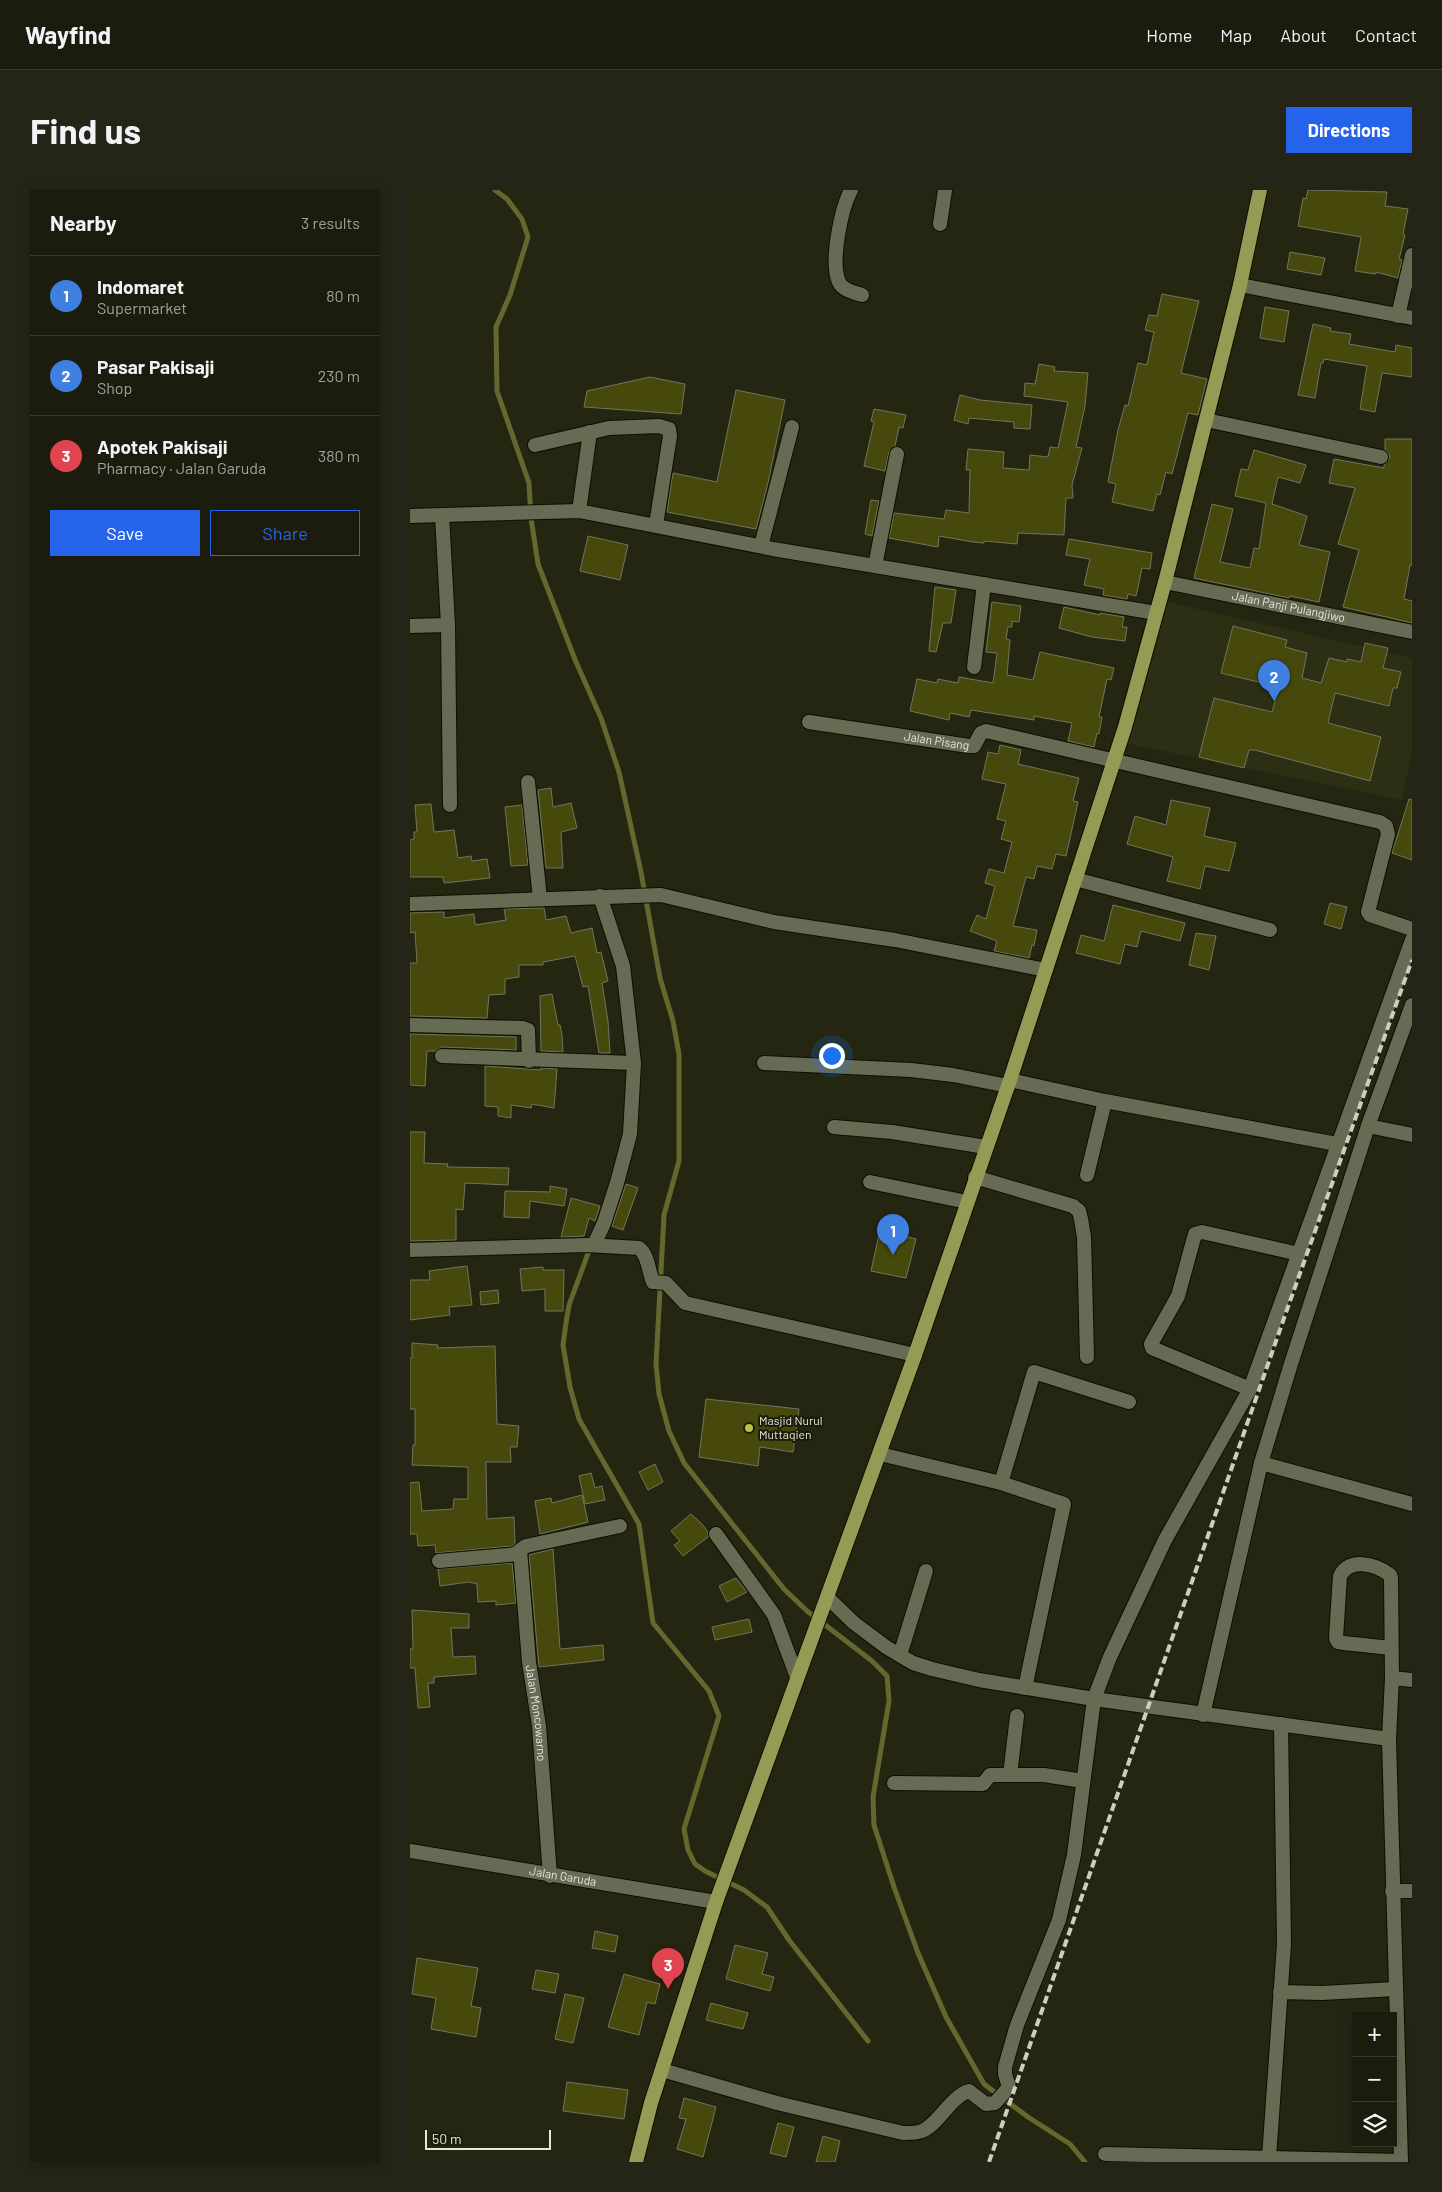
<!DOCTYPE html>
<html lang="en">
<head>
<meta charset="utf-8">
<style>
	body { margin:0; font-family:Barlow,sans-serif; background:#242517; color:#f1f3f6 }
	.controls { position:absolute; right:15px; bottom:15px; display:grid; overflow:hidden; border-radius:0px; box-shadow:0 2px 12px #0003 }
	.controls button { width:45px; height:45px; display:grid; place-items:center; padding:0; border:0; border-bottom:1px solid #393a2e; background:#1b1c0e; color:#f1f3f6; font:25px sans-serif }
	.scale { position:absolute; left:15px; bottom:12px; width:126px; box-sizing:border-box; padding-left:5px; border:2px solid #e6e8db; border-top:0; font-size:14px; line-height:18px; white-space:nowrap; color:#e6e8db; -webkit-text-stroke:4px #1b1c08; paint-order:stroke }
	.you { position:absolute; left:421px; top:865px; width:18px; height:18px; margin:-12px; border:4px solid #fff; border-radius:50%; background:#1a73e8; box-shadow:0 0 0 8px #1a73e833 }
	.badge { display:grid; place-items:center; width:32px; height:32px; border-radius:50%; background:#2563eb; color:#fff; font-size:16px; font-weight:700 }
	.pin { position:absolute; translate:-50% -41px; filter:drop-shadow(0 1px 2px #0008) }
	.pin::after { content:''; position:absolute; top:26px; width:18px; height:15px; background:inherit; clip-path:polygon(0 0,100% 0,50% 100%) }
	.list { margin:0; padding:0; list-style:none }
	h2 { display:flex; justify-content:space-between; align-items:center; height:65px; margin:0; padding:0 20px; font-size:21px }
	h2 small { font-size:16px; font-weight:400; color:#a0a19e }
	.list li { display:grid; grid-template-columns:32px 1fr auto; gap:15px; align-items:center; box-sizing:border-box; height:80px; padding:0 20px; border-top:1px solid #393a2e }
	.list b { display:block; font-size:19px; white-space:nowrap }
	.list p { margin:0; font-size:16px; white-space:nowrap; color:#a0a19e }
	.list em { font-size:16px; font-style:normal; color:#a0a19e }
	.actions { display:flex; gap:10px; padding:15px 20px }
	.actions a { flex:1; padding:11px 0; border:1px solid #2563eb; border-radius:0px; text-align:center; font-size:18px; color:#2563eb }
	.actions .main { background:#2563eb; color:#fff }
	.icon { flex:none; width:28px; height:28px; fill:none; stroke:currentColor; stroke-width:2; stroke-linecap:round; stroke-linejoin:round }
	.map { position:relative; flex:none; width:1002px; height:1972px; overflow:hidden; border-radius:0px }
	header { display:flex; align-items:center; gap:30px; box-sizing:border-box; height:70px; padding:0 25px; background:#1b1c0e; border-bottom:1px solid #393a2e }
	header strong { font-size:24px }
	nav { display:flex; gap:28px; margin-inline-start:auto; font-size:18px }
	.intro { display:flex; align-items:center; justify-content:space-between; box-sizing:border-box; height:120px; padding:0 30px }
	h1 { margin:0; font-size:35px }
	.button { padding:12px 22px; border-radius:0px; background:#2563eb; color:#fff; font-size:18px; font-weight:700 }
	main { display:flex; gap:30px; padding:0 30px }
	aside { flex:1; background:#1b1c0e; border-radius:0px; box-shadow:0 2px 12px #0003 }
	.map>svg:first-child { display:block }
	.built { fill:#2c2f13 }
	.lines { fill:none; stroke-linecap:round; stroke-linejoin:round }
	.stream { stroke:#64682f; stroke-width:5 }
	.building { fill:#46490b; stroke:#72755e }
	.minor-casing { stroke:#0e0f00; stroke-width:16 }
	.tertiary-casing { stroke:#0e0f00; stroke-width:16 }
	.trunk-casing { stroke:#0e0f00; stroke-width:16 }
	.minor { stroke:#686b54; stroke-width:14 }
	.tertiary { stroke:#686b54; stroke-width:14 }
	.trunk { stroke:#959a54; stroke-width:14 }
	.rail { stroke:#cccec1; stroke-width:4; stroke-dasharray:8 4; stroke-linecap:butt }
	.poi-dot { fill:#b8c147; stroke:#1b1c08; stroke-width:2 }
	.labels { text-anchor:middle; stroke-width:4; stroke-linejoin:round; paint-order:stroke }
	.street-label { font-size:12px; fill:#e6e8db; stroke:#1b1c08 }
	.poi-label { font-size:12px; fill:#e6e8db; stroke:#1b1c08; text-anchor:start }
</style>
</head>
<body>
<header>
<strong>Wayfind</strong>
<nav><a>Home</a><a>Map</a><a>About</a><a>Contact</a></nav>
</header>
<div class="intro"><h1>Find us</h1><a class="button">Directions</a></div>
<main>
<aside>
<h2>Nearby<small>3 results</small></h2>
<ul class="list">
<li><span class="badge" style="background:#3f7fe0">1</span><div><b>Indomaret</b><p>Supermarket</p></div><em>80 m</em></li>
<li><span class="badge" style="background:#3f7fe0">2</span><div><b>Pasar Pakisaji</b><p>Shop</p></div><em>230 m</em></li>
<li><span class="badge" style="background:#e0444e">3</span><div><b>Apotek Pakisaji</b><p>Pharmacy · Jalan Garuda</p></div><em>380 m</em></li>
</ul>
<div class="actions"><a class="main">Save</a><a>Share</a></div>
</aside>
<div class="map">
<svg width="1002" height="1972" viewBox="0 0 1002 1972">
	<rect width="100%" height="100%" fill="#242612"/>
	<path class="built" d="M 753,411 L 1002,468 L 1002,564 L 992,610 L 714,553 Z"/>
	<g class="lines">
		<g class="stream">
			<path d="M 85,0 L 97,9 L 112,29 L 118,47 L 100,105 L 86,137 L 87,201 L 119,293 L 121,328 L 128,374 L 166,472 L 191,528 L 209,582 L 231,682 L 250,788 L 263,831 L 269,864 L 269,971 L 254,1025 L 246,1174 L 249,1204 L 259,1241 L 274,1273 L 374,1399 L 397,1421 L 462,1471 L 477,1486 L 479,1511 L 463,1607 L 464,1635 L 484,1697 L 508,1763 L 536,1827 L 574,1894 L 618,1927 L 660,1954 L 675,1972"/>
			<path d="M 180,1058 L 159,1115 L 156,1133 L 153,1155 L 160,1197 L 169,1229 L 229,1334 L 243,1433 L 299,1501 L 309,1526 L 274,1639 L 278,1660 L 285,1674 L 295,1681 L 334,1700 L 357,1717 L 379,1750 L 458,1851"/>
		</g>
	</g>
	<g class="building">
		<path d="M 898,0 L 977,2 L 975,16 L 998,19 L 993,44 L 995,45 L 989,69 L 992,70 L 988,88 L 966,82 L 966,84 L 945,81 L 951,47 L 888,36 L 893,8 L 896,9 Z"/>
		<path d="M 880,62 L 915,68 L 911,85 L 877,79 Z"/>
		<path d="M 752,104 L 789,111 L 771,183 L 797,189 L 788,225 L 778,223 L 762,284 L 756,282 L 750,305 L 747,304 L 743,321 L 702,312 L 706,294 L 698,292 L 708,240 L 715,215 L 718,216 L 728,173 L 737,175 L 744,142 L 735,140 L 739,125 L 747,126 Z"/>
		<path d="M 855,117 L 879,121 L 874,152 L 850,148 Z"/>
		<path d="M 903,134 L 921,138 L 920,141 L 941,144 L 939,154 L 985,162 L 986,155 L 1002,158 L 1002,187 L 972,183 L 965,222 L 950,219 L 957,176 L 914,169 L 913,173 L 911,173 L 905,208 L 888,205 Z"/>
		<path d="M 629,174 L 645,177 L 644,181 L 678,183 L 675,216 L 666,257 L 672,258 L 662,295 L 663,308 L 656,308 L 654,345 L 608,343 L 607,354 L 574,351 L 574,353 L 563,352 L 529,346 L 528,357 L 479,348 L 484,323 L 534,329 L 536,320 L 559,323 L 560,280 L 556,280 L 558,259 L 594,262 L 593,278 L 619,280 L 620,265 L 638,267 L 640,257 L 648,258 L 658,212 L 614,206 L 615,193 L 625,194 Z"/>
		<path d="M 240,187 L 275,194 L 271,224 L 174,217 L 177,201 Z"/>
		<path d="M 326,200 L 375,210 L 358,293 L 346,339 L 257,322 L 263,283 L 307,292 Z"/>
		<path d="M 550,205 L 570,210 L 622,215 L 620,239 L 604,238 L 604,232 L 559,228 L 558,234 L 544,230 Z"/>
		<path d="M 464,219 L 496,225 L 493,238 L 489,237 L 485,256 L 479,262 L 475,281 L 454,276 L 464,232 L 461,231 Z"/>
		<path d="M 975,249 L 1002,249 L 1002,375 L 1000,375 L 994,409 L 1002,411 L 1002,433 L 933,417 L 949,360 L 928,354 L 945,298 L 919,293 L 924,269 L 974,278 L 974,275 L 980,268 L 979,264 L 975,259 Z"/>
		<path d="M 844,260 L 896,275 L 890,293 L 868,287 L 862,314 L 897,326 L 889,355 L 920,362 L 909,412 L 880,406 L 879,408 L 784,388 L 802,314 L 823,319 L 810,372 L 840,378 L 844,358 L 849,359 L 856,313 L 825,306 L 831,279 L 838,280 Z"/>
		<path d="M 461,310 L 469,311 L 462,346 L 455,344 Z"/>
		<path d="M 178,346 L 218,355 L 210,390 L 170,381 Z"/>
		<path d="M 659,349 L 742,363 L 740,379 L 732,378 L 726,406 L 718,404 L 717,409 L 693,405 L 694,399 L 674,395 L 680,369 L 656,365 Z"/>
		<path d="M 525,397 L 546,400 L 541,433 L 533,433 L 526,462 L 519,461 Z"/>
		<path d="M 582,412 L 611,416 L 609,432 L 602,431 L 602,437 L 598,437 L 596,449 L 600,450 L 597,485 L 623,490 L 630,462 L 704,478 L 701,490 L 697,489 L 689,527 L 692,527 L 689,544 L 687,543 L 684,557 L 658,551 L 662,533 L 624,526 L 624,530 L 561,520 L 559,527 L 540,523 L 539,530 L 500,521 L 507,489 L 527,493 L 528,489 L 548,493 L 549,487 L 583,493 L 587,463 L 576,462 Z"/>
		<path d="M 654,417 L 690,425 L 690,423 L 714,427 L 712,437 L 717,437 L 715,451 L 682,447 L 649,438 Z"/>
		<path d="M 823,436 L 877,450 L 875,457 L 897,463 L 892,488 L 911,493 L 919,468 L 937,472 L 937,469 L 951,472 L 955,453 L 978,458 L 973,478 L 991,482 L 987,498 L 983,498 L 979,516 L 925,503 L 918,533 L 971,547 L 960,591 L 845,560 L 839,560 L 834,578 L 789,567 L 804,508 L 862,522 L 869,497 L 811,483 Z"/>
		<path d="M 590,555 L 611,560 L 608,574 L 669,588 L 663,611 L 668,612 L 656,666 L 646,664 L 642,679 L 627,676 L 624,689 L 616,687 L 603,736 L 627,740 L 624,756 L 622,755 L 619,768 L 584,761 L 587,751 L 560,741 L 567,725 L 576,729 L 585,696 L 575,693 L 579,679 L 594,683 L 602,652 L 591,649 L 596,631 L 587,629 L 596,594 L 572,589 L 578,562 L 588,564 Z"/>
		<path d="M 141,598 L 143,617 L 161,613 L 167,638 L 151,642 L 153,678 L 136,678 L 128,600 Z"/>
		<path d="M 999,609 L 1002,610 L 1002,670 L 982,663 Z"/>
		<path d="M 761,610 L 800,618 L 794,646 L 826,653 L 819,681 L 795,676 L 790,699 L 757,691 L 763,667 L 717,654 L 725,626 L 756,635 Z"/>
		<path d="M 21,614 L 24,642 L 44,640 L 48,668 L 61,666 L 62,671 L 77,669 L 80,688 L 34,693 L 33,687 L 0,687 L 0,650 L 4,649 L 4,642 L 7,642 L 5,615 Z"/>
		<path d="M 112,615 L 118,675 L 101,676 L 95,617 Z"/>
		<path d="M 920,713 L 937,717 L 931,739 L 914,734 Z"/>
		<path d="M 703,715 L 775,733 L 770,751 L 731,741 L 727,757 L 715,754 L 710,774 L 666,763 L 671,745 L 694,751 Z"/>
		<path d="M 134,718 L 136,730 L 156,726 L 161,743 L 182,738 L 187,763 L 191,762 L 198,791 L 192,793 L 198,831 L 200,863 L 189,863 L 178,796 L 173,797 L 165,766 L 133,772 L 133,775 L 109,775 L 109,787 L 95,789 L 95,804 L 79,805 L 77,828 L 0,826 L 0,773 L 7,773 L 5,742 L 0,743 L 0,723 L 34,722 L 34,728 L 64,724 L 65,735 L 96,730 L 94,719 Z"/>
		<path d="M 786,743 L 806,746 L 799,780 L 779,775 Z"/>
		<path d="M 142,804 L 148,835 L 150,835 L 152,845 L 153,862 L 131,861 L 130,806 Z"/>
		<path d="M 0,844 L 106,847 L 106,860 L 32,857 L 25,861 L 17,861 L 15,896 L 0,895 Z"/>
		<path d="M 75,876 L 131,880 L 131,878 L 147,879 L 144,918 L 122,914 L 121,918 L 101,915 L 101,928 L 88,926 L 88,917 L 75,916 Z"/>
		<path d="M 0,942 L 15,942 L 14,973 L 38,974 L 37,977 L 99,978 L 98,995 L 55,993 L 53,1020 L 46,1019 L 46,1050 L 0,1051 Z"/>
		<path d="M 216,994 L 228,998 L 213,1040 L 202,1036 Z"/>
		<path d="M 140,996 L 157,999 L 154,1016 L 120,1011 L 119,1028 L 94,1027 L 95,1001 L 140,1002 Z"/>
		<path d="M 161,1008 L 190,1016 L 185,1031 L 179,1028 L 174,1046 L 151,1047 Z"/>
		<path d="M 470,1040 L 506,1049 L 496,1088 L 461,1081 Z"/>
		<path d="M 57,1076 L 62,1115 L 39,1117 L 40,1125 L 0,1130 L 0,1090 L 20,1090 L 19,1081 Z"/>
		<path d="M 133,1077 L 133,1080 L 154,1080 L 153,1121 L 135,1121 L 135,1099 L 112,1101 L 110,1079 Z"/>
		<path d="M 88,1100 L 89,1113 L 71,1115 L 70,1102 Z"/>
		<path d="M 2,1153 L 28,1155 L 27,1158 L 85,1156 L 87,1234 L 109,1236 L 107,1257 L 100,1257 L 101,1272 L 76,1272 L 77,1329 L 104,1327 L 105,1353 L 102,1356 L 26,1363 L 25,1355 L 8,1356 L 7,1344 L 0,1344 L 0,1293 L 9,1292 L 12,1321 L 43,1319 L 44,1309 L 58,1309 L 58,1277 L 2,1275 L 3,1255 L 5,1255 L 5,1219 L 0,1219 L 0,1168 L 2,1168 Z"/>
		<path d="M 296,1209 L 389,1219 L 383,1262 L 350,1257 L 348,1276 L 289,1267 Z"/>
		<path d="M 245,1274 L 253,1292 L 238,1300 L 229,1282 Z"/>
		<path d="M 181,1283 L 185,1298 L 192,1296 L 195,1310 L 175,1314 L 169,1286 Z"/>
		<path d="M 172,1305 L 178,1332 L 130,1344 L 125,1311 L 141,1308 L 142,1313 Z"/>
		<path d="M 281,1324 L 292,1334 L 298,1342 L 298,1347 L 273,1366 L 264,1355 L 270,1351 L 261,1341 Z"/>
		<path d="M 143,1359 L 150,1459 L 193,1455 L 194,1470 L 129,1477 L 119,1365 Z"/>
		<path d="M 102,1373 L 106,1413 L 86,1415 L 86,1411 L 68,1412 L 67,1394 L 59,1392 L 30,1396 L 28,1379 Z"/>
		<path d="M 326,1388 L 337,1402 L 317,1412 L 309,1396 Z"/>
		<path d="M 2,1420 L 59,1424 L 59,1438 L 41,1438 L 43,1467 L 65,1466 L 66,1484 L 24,1487 L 24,1493 L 18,1493 L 20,1517 L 8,1518 L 5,1478 L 0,1478 L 0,1459 L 3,1459 Z"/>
		<path d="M 339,1429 L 342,1442 L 305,1450 L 302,1437 Z"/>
		<path d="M 185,1741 L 208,1746 L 205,1762 L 182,1758 Z"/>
		<path d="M 325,1755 L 358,1763 L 352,1784 L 364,1787 L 360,1801 L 316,1789 Z"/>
		<path d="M 7,1768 L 68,1778 L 61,1816 L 71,1818 L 66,1847 L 21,1839 L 26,1808 L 2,1804 Z"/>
		<path d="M 126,1780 L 149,1784 L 145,1803 L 122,1799 Z"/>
		<path d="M 214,1784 L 250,1794 L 245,1814 L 237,1812 L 229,1845 L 198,1837 Z"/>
		<path d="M 155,1804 L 174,1808 L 163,1853 L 145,1849 Z"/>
		<path d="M 301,1813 L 338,1823 L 333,1839 L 296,1830 Z"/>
		<path d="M 157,1892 L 218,1900 L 214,1929 L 153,1921 Z"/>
		<path d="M 274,1908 L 306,1917 L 293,1967 L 267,1959 L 276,1929 L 269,1928 Z"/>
		<path d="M 368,1933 L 384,1937 L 376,1967 L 360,1963 Z"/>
		<path d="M 413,1946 L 430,1951 L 425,1972 L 406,1972 Z"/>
	</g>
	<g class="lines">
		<defs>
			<g id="minor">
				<path d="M 441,0 C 431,19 420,72 429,92 C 433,101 444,102 452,105"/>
				<path d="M 530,34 L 535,0"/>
				<path d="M 830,95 L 1002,128"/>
				<path d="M 988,126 L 1002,65"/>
				<path d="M 796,230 L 971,267"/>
				<path d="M 125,255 L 199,238 L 249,236 L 259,239 L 260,246 L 246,335"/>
				<path d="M 169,321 L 180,242"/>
				<path d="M 32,325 L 38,435 L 40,615"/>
				<path d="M 0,326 L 169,321 L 363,359 L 746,423"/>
				<path d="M 351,356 L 382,237"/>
				<path d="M 465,376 L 487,264"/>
				<path id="s1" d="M 755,392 L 1002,442"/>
				<path d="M 0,436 L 38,435"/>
				<path d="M 564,477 L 574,394"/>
				<path id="s2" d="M 399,532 L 559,556 L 564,556 L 571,543 L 576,541 L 970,632 L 976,636 L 978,644 L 958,722 L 960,725 L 1002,739"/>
				<path d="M 118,592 L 130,709"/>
				<path d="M 665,689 L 860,740"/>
				<path d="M 0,714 L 251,705 L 364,732 L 485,750 L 636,780"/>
				<path d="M 0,835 L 113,838 L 118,840 L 119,871"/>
				<path d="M 32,866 L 224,873"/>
				<path d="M 354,873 L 501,880 L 543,885 L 598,896"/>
				<path d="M 600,890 L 695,911 L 927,954"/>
				<path d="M 958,936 L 1002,945"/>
				<path d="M 424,937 L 482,942 L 576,957"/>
				<path d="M 677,985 L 695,911"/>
				<path d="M 565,987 L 663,1016 L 669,1021 L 671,1029 L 674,1047 L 677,1167"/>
				<path d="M 460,992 L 557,1012"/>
				<path d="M 184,1055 L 194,1033 L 207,993 L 220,944 L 224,873 L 213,776 L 190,706"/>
				<path d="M 0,1060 L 177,1055 L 229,1058 C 239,1066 238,1081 243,1092 L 256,1093 L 275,1113 L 505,1165"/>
				<path d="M 840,1199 L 742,1158 L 741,1154 L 768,1106 L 785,1044 L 792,1042 L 889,1064"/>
				<path d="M 470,1264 L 591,1293 L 624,1182 L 719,1212"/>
				<path d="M 851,1273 L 1002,1314"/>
				<path d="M 591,1293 L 654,1314 L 615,1498"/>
				<path d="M 306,1344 L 364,1425 L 387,1487"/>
				<path id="s3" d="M 110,1360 L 119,1472 L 129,1536 L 140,1686"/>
				<path d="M 29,1371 L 98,1365 L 105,1364 L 116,1356 L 210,1336"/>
				<path d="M 418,1408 L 444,1433 L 476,1457 L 503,1473 L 522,1479 L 569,1490 L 684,1509 L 979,1549 L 991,1972"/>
				<path d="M 490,1465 L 516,1381"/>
				<path d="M 982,1488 L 1002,1490"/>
				<path d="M 793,1525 L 851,1273 L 880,1177 L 958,936 L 1002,815"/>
				<path d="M 979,1549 L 982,1488 L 981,1388 L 980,1385 C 965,1374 940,1367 930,1386 L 926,1448 L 928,1452 L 934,1453 L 981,1458"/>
				<path d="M 600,1585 L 607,1526"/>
				<path d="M 484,1593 L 573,1594 L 580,1585 L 634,1585 L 673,1591"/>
				<path d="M 982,1701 L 1002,1701"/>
				<path d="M 870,1802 L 912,1803 L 985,1799"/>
				<path d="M 252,1880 L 367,1913 L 493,1943 C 498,1943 507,1943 512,1941 C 528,1935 540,1907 559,1901 L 576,1914 L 585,1913 L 599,1897 L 595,1884 L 595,1877 L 607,1835 L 649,1730 L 664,1665 L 684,1509 L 700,1467 L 755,1350 L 840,1199 L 1002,750"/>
				<path d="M 695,1964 L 991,1971"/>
				<path d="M 859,1968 L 874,1754 L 871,1534"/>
			</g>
			<g id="tertiary">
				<path id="s4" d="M 0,1661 L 306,1712"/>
			</g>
			<path id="trunk" d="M 226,1972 L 241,1913 L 306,1712 L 505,1165 L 600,890 L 715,537 L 755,392 L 830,95 L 850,0"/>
		</defs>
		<use href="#minor" class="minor-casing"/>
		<use href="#tertiary" class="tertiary-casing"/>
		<use href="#trunk" class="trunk-casing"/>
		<use href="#minor" class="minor"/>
		<use href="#tertiary" class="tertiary"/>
		<use href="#trunk" class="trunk"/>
		<path class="rail" d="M 579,1972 L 879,1114 L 1002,770"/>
	</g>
	<circle class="poi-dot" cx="339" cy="1238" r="5"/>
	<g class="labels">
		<g class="street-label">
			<text dy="4" stroke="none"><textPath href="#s1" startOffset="126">Jalan Panji Pulangjiwo</textPath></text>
			<text dy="4" stroke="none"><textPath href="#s2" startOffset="129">Jalan Pisang</textPath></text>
			<text dy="4" stroke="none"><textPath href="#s3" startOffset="164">Jalan Moncowarno</textPath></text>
			<text dy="4" stroke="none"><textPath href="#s4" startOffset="155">Jalan Garuda</textPath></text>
		</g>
		<g class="poi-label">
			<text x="349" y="1235">Masjid Nurul<tspan x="349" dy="14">Muttaqien</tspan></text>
		</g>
	</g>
</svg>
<div class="controls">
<button>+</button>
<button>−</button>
<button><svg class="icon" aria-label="layers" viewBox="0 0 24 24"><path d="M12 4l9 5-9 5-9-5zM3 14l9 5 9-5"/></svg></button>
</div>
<div class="scale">50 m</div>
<div class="you"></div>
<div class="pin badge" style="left:483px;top:1065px;background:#3f7fe0">1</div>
<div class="pin badge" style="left:864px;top:511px;background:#3f7fe0">2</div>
<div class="pin badge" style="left:258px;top:1799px;background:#e0444e">3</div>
</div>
</main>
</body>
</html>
